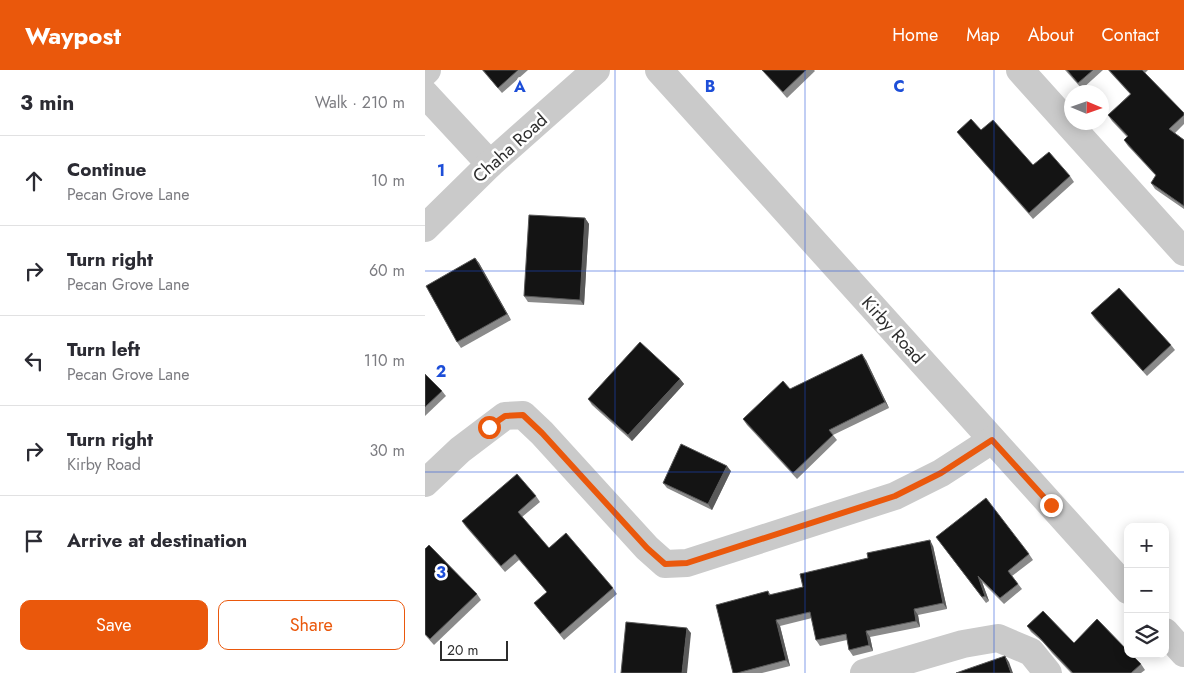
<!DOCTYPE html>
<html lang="en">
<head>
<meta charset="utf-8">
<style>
	body { margin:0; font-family:Jost,sans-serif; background:#f7f7f7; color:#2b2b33 }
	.controls { position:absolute; right:15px; bottom:15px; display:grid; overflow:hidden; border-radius:10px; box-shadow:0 2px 12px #0003 }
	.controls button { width:45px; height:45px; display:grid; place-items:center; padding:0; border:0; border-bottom:1px solid #e1e1e2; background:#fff; color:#2b2b33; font:25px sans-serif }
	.compass { position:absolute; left:639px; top:15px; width:45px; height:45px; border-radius:50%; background:#fff; box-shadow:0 2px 12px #0003; rotate:92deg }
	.scale { position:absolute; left:15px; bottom:12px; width:68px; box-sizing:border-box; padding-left:5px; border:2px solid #2d2d2d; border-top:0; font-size:14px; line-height:18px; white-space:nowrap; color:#2d2d2d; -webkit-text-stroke:4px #fff; paint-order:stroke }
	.stop { position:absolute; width:15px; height:15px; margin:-11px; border:4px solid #ea580c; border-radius:50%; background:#fff }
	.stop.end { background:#ea580c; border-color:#fff; box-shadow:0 1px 5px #0008 }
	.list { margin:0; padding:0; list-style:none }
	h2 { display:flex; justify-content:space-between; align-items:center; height:65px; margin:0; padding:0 20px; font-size:21px }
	h2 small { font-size:16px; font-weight:400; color:#7c7c81 }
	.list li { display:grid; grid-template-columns:32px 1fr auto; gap:15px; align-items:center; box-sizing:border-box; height:90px; padding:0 20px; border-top:1px solid #e1e1e2 }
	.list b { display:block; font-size:19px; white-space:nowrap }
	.list p { margin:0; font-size:16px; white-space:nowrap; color:#7c7c81 }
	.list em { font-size:16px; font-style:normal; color:#7c7c81 }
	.actions { display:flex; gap:10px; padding:15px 20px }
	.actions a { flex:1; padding:11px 0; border:1px solid #ea580c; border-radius:10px; text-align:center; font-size:18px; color:#ea580c }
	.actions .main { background:#ea580c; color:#fff }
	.icon { flex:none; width:28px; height:28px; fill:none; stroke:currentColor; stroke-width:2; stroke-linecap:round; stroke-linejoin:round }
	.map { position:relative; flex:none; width:759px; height:603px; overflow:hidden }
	header { display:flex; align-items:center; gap:30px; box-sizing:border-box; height:70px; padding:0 25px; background:#ea580c; color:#fff }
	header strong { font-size:24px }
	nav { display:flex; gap:28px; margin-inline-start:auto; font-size:18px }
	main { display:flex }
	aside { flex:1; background:#fff }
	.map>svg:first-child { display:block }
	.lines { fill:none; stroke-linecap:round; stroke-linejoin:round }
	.minor { stroke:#cacaca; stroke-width:28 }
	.wall { fill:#8a8a8a }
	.shaded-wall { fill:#5a5a5a }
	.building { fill:#141414; stroke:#5a5a5a }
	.route { stroke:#ea580c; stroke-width:6 }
	.grid { fill:none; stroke:#1d4ed8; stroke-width:1; stroke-opacity:0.55 }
	.labels { text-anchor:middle; stroke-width:5; stroke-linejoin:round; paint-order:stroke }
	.street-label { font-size:18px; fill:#2d2d2d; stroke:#fff }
	.grid-label { font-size:16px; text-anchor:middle; font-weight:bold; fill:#1d4ed8; stroke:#fff; stroke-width:5; stroke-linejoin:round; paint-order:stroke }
</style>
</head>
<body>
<header>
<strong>Waypost</strong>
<nav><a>Home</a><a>Map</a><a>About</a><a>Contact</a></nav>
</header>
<main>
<aside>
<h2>3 min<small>Walk · 210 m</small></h2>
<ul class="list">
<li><svg class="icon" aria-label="ahead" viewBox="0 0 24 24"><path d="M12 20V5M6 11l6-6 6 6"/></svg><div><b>Continue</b><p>Pecan Grove Lane</p></div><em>10 m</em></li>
<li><svg class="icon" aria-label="right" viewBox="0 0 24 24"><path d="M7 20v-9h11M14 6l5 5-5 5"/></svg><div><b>Turn right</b><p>Pecan Grove Lane</p></div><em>60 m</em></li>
<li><svg class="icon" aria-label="left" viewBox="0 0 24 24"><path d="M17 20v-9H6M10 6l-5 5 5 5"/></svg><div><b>Turn left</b><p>Pecan Grove Lane</p></div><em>110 m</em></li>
<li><svg class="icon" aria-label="right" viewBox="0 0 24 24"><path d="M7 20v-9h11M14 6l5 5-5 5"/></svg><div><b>Turn right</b><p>Kirby Road</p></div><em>30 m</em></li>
<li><svg class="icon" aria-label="arrive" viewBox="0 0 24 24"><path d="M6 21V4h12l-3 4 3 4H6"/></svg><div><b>Arrive at destination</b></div></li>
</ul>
<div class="actions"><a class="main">Save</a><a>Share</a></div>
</aside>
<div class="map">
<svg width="759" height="603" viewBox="0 0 759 603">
	<rect width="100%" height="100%" fill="#fff"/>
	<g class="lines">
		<g class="minor">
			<path d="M 234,0 L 703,520"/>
			<path d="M 595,0 L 759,182"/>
			<path d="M 0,2 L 2,0"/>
			<path d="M 0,24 L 65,94"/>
			<path d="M 0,158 L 65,94 L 171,0"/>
			<path d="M 0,413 L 35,380 L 80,346 L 98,345 L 117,363 L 222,478 L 240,494 L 262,493 L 470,426 L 516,403 L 567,370"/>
			<path d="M 740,562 L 759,583"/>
			<path d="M 439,603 L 538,574 L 573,568 L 606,582 L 623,603"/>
		</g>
	</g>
	<g class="wall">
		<path d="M 57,0 L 103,0 L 77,23 Z"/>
		<path d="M 337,0 L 389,0 L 390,1 L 362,28 Z"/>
		<path d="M 640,0 L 678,0 L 657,19 Z"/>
		<path d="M 683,0 L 723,0 L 720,3 L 759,43 L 759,54 L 750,63 L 759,70 L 759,139 L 730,119 L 726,113 L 731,106 L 703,76 L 699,70 L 702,67 L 687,51 L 683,45 L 705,24 Z"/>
		<path d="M 556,60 L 608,95 L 645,106 L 649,112 L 608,149 L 536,67 L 532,62 Z"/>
		<path d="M 160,148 L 164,154 L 159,235 L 103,232 L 99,226 Z"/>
		<path d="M 50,188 L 54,193 L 86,250 L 36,278 L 32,272 Z"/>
		<path d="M 666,243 L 746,275 L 750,280 L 722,306 L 670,249 Z"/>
		<path d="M 441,290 L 464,338 L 408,365 L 412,370 L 372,409 L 322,355 L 318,349 L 365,319 Z"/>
		<path d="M 0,304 L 17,321 L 21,326 L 0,346 Z"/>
		<path d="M 255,309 L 259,314 L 207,371 L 167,335 L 163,329 Z"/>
		<path d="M 306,401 L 287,440 L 242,418 L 238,413 Z"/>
		<path d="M 111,426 L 115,432 L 97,447 L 124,478 L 188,518 L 192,524 L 139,570 L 109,533 L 122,522 L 94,490 L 80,502 L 41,457 L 37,451 Z"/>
		<path d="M 511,467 L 604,484 L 608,490 L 587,506 L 597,519 L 579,534 L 557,512 L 564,531 L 561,533 Z"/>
		<path d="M 508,476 L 522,539 L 493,545 L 495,557 L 445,567 L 448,581 L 428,586 L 424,580 L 422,570 L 395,576 L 391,570 L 387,548 L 355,556 L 365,596 L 337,603 L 308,603 L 343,521 L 346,525 L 378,517 Z"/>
		<path d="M 0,479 L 52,524 L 56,530 L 9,575 L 0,565 Z"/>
		<path d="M 602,556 L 649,573 L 716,594 L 720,600 L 716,603 L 646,603 L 627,583 L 618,572 L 606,562 Z"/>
	</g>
	<g class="shaded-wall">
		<path d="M 160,148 L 164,154 L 159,235 L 155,230 Z"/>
		<path d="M 50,188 L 54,193 L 86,250 L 82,244 Z"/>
		<path d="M 437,284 L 441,290 L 464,338 L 460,332 Z"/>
		<path d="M 255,309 L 259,314 L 207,371 L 203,365 Z"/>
		<path d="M 302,396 L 306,401 L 287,440 L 283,434 Z"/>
		<path d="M 505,470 L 508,476 L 522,539 L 518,533 Z"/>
		<path d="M 553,506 L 557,512 L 564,531 L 560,526 Z"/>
		<path d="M 489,539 L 493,545 L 495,557 L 491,551 Z"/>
		<path d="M 351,550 L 355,556 L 365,596 L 361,590 Z"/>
		<path d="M 262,558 L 266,563 L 262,603 L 257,603 Z"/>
		<path d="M 441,561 L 445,567 L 448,581 L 444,575 Z"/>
		<path d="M 580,586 L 584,592 L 588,603 L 586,603 Z"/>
	</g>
	<g class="building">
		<path d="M 58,0 L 93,0 L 73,18 Z"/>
		<path d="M 337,0 L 381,0 L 358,22 Z"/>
		<path d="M 642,0 L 668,0 L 653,13 Z"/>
		<path d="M 684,0 L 717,0 L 759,43 L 759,45 L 744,59 L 759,70 L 759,136 L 726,113 L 731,105 L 699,70 L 703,66 L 683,45 L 706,24 Z"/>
		<path d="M 546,49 L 556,60 L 568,50 L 608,95 L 624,82 L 645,106 L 604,143 L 532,62 Z"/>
		<path d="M 104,145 L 160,148 L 155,230 L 99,226 Z"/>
		<path d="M 50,188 L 82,244 L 32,272 L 1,216 Z"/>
		<path d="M 694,218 L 746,275 L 718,301 L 666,243 Z"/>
		<path d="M 215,272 L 255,309 L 203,365 L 163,329 Z"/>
		<path d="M 437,284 L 460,332 L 404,360 L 408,365 L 368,403 L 318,349 L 358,311 L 365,319 Z"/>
		<path d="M 0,304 L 17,321 L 0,337 Z"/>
		<path d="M 256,374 L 302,396 L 283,434 L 238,413 Z"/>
		<path d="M 92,404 L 111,426 L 93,442 L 124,478 L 141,463 L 188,518 L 135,564 L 109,533 L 122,522 L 90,484 L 76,496 L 37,451 Z"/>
		<path d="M 561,428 L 604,484 L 583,501 L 593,514 L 575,528 L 553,506 L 560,526 L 557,527 L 511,467 Z"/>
		<path d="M 505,470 L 518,533 L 489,539 L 491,551 L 441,561 L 444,575 L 424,580 L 421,564 L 391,570 L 385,542 L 351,550 L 361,590 L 312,603 L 308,603 L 291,535 L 343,521 L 344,525 L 378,517 L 375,504 L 443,488 L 442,483 Z"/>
		<path d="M 4,475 L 52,524 L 5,569 L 0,564 L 0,479 Z"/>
		<path d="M 618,541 L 649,573 L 672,549 L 703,581 L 703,584 L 706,584 L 716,594 L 706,603 L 648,603 L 623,577 L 614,567 L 602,556 Z"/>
		<path d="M 201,552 L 262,558 L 257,603 L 196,603 Z"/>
		<path d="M 580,586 L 586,603 L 531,603 Z"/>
	</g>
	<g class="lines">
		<path class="route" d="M 64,357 L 80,346 L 98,345 L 117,363 L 222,478 L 240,494 L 262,493 L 470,426 L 516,403 L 567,370 L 626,435"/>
	</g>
	<path class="grid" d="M 190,0 L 190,603M 380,0 L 380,603M 569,0 L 569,603M 0,201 L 759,201M 0,402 L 759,402"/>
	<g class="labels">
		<g class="street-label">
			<text transform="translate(85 78) rotate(-42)" y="6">Chaha Road</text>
			<text transform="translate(468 260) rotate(48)" y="6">Kirby Road</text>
		</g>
	</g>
	<g class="grid-label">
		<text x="95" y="22">A</text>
		<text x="285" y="22">B</text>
		<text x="474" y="22">C</text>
		<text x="16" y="106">1</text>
		<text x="16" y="307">2</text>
		<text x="16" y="508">3</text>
	</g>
</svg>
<div class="controls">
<button>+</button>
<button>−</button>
<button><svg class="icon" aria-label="layers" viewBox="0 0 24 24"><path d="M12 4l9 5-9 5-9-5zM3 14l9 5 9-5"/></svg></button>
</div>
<svg class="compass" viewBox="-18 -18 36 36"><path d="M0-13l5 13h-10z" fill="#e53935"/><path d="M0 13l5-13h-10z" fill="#7c7c81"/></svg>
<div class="scale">20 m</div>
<div class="stop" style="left:64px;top:357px"></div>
<div class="stop end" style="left:626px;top:435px"></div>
</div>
</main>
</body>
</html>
